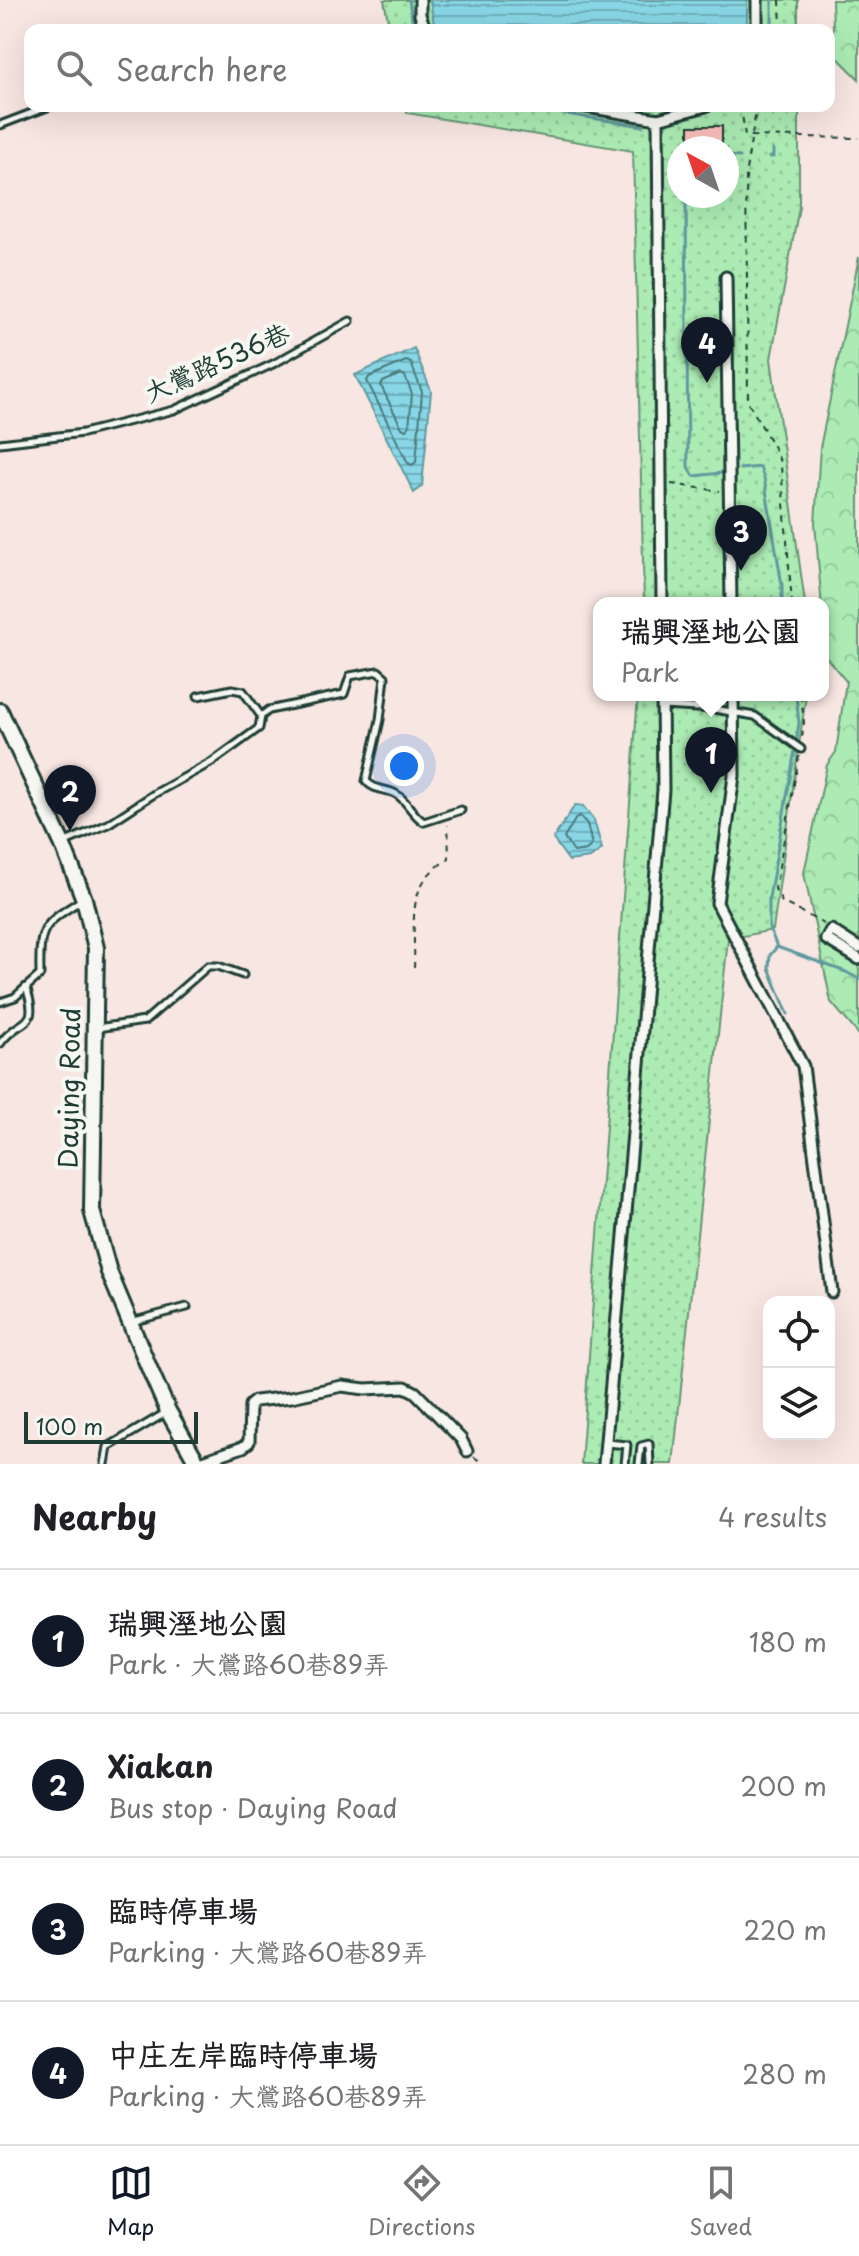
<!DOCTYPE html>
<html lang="en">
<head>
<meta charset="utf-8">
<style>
	body { margin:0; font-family:"Playpen Sans","LXGW WenKai TC",sans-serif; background:#f2f2f2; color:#202124 }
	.controls { position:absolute; right:24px; bottom:24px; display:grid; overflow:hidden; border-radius:16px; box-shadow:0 8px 32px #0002 }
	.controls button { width:72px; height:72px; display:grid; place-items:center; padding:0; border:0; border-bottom:2px solid #e0e0e0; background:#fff; color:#202124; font:40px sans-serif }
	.compass { position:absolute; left:667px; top:136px; width:72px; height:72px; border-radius:50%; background:#fff; box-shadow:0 8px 32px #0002; rotate:320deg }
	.scale { position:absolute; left:24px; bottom:20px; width:174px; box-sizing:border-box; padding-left:8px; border:4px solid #1f3d34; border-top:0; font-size:22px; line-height:28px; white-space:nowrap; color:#1f3d34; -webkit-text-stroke:6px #f6f6f2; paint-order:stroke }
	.you { position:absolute; left:404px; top:766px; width:28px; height:28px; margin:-20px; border:6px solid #fff; border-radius:50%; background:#1a73e8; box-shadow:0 0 0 12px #1a73e833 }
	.badge { display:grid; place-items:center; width:52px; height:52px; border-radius:50%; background:#111827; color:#fff; font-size:26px; font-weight:700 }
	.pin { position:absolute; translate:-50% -66px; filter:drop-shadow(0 2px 4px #0008) }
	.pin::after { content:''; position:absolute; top:42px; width:28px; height:24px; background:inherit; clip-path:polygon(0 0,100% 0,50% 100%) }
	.popup { position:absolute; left:593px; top:597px; width:236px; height:104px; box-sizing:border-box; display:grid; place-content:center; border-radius:16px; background:#fff; filter:drop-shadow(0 2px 6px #0005); font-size:26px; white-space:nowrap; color:#757577 }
	.popup b { font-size:30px; color:#202124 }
	.popup::after { content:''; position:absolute; left:50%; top:100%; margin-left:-16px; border:16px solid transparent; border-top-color:#fff }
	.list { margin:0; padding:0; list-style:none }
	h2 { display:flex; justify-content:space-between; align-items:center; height:104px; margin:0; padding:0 32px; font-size:34px }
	h2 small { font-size:26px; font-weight:400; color:#757577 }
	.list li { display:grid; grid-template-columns:52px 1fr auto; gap:24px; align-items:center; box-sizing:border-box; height:144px; padding:0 32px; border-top:2px solid #e0e0e0 }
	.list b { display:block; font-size:30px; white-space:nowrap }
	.list p { margin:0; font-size:26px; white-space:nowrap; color:#757577 }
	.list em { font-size:26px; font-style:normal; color:#757577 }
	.icon { flex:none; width:44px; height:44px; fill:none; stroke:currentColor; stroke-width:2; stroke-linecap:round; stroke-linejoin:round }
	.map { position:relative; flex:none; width:859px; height:1464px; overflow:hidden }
	.search { position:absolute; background:#fff; box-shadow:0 8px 32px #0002; left:24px; right:24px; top:24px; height:88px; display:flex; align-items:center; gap:20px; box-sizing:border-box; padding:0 28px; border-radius:16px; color:#757577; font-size:30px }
	.sheet { height:680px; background:#fff }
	nav { display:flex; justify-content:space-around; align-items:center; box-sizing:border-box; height:112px; border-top:2px solid #e0e0e0; background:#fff; font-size:22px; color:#757577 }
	nav a { display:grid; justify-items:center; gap:4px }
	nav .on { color:#111827 }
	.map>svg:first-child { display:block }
	.forest { fill:url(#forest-crowns); stroke:#669474; stroke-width:2 }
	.park { fill:url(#park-dots); stroke:#669474; stroke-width:2; fill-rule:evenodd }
	.water { fill:url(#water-rules); stroke:#5e999f; stroke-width:2 }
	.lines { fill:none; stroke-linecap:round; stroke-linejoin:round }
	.shore { stroke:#497a7b; stroke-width:2 }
	.stream { stroke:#5e999f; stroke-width:3 }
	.building { fill:#fcc0bc; stroke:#1f3d34; stroke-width:2 }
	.lane-casing { stroke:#1f3d34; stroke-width:11 }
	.street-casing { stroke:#1f3d34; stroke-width:15 }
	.secondary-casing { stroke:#1f3d34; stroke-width:20 }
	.path { stroke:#1f3d34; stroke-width:2; stroke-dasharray:6 6; stroke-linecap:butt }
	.lane { stroke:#f6f6f2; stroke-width:5 }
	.street { stroke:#f6f6f2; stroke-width:9 }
	.secondary { stroke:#f6f6f2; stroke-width:14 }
	.labels { text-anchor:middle; stroke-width:8; stroke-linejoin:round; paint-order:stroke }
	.street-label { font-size:26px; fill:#1f3d34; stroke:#f6f6f2 }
</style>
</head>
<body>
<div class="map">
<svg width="859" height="1464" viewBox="0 0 859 1464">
	<defs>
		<pattern id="forest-crowns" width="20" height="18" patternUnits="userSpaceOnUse" patternTransform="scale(2)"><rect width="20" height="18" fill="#acecb4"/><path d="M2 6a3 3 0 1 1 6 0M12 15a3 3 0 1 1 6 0" fill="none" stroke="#94cb9b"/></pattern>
		<pattern id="park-dots" width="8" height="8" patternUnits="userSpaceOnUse" patternTransform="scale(2)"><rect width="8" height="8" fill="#acecb4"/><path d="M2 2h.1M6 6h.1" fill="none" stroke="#94cb9b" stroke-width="1.8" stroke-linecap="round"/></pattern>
		<pattern id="water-rules" width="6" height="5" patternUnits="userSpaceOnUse" patternTransform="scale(2)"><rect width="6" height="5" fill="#88d6e6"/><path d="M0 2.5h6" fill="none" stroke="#6fafbb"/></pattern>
	</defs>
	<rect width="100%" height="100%" fill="#f8e6e2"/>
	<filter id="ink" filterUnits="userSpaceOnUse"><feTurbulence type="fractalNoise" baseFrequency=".0125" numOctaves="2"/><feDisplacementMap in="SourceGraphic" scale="16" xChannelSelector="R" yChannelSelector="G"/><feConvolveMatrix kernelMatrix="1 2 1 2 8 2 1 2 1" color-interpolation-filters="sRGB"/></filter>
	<g filter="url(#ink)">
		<g class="forest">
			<path d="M 832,0 L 859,0 L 859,79 L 834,54 Z"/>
			<path d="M 859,257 L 859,1035 L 831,1002 L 804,873 L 827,765 L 836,752 L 846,681 L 826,657 L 815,523 L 820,448 Z"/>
		</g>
		<g class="park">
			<path d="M 384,0 L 798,0 L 798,30 L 390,30 Z"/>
			<path d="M 406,106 L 799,106 L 799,207 L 771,359 L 805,603 L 644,603 L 633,151 L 407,113 ZM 679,148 L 727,148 L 727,196 L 679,196 Z"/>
			<path d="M 638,695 L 806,695 L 773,930 L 728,939 L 673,1464 L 581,1464 Z"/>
		</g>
		<g class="water">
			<path d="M 430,0 L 747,0 L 747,30 L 435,30 Z"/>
			<path d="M 414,348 L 431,391 L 422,486 L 414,493 L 355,375 Z"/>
			<path d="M 575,805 L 583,806 L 594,820 L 602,849 L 590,858 L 569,861 L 553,839 Z"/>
		</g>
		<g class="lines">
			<g class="shore">
				<path d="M 406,361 L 411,363 L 422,392 L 416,462 L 412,465 L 408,463 L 367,381 L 369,377 Z"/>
				<path d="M 401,374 L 405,376 L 412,394 L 409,427 L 406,430 L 402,428 L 381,386 L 383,382 Z"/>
				<path d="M 580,816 L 587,824 L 592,845 L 586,850 L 574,852 L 564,838 L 576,818 Z"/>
			</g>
			<g class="stream">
				<path d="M 409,0 L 414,30"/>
				<path d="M 772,0 L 772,30"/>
				<path d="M 514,106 L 643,126"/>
				<path d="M 773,106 L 773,115"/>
				<path d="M 727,156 L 740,157"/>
				<path d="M 769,157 L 773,157 L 773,150"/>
				<path d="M 686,196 L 688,467 L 694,476 L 721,473"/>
				<path d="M 740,469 L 760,467 L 764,478 L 782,585 L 782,603"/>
				<path d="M 796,743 L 799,723 L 796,695"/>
				<path d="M 795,750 L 769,898 L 769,927 L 777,947 L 846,972 L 859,979"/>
				<path d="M 777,947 L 770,955 L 769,968 L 788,1014"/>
			</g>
		</g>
		<rect class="building" x="689" y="126" width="33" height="21"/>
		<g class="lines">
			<defs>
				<g id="lane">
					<path d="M 0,125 L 50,106"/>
					<path d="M 0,443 L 83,433 L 174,410 L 275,363 L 350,321"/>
					<path d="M 198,696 L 232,689 L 243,691 L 261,716"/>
					<path d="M 663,706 L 714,709 L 755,716 L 801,749"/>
					<path d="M 63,843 L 108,824 L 154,794 L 212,762 L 259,728 L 261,716 L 269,710 L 344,694 L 350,676 L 378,671 L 385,677 L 380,720 L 366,781 C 375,791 385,788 396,794 C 407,800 412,815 424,822 L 461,810"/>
					<path d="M 0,1002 L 15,997 L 40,975 C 39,926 42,925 83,899"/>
					<path d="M 97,1028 L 145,1021 L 208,966 L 218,966 L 243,975"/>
					<path d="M 0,1044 C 19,1016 41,1031 26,987"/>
					<path d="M 131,1322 L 187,1307"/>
					<path d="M 607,1443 L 627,1445 L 625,1464"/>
					<path d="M 105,1464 L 108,1447 L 167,1412"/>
					<path d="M 639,1464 L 641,1446 L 649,1444 L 650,1464"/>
				</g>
				<g id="street">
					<path d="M 420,0 L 420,15 L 426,30"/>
					<path d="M 757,30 L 757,0"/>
					<path d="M 581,106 L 658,119 L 706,106"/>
					<path d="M 658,119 L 662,603"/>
					<path d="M 726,277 L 731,603"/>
					<path d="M 733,695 L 734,776 L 717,903 L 803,1066 L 832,1292"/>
					<path d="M 859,948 L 831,930 L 826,939 L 859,959"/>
					<path d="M 197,1463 L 243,1447 L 249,1442 L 250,1405 L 255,1401 L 291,1397 L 342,1386 L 365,1389 L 405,1387 L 415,1392 L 461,1439 L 467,1451"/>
					<path d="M 604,1464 L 663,790 L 662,695"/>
				</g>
				<path id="secondary" d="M 0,711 L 62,843 L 84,899 L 96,948 L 92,1211 L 109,1272 L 150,1370 L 168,1411 L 198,1464"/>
			</defs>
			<use href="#lane" class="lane-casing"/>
			<use href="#street" class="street-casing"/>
			<use href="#secondary" class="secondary-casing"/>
			<g class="path">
				<path d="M 780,0 L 781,30"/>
				<path d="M 741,106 L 745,136 L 859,138"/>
				<path d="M 761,106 L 755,117 L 746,170 L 748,402 L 777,453 L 781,466 L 792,603"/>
				<path d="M 671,484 L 720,491"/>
				<path d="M 801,695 L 804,723 L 802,737"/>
				<path d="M 799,756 L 775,889 L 782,902 L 824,924"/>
				<path d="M 414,968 C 416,924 403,884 449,859 L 448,825"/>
				<path d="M 474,1457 L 484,1464"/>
			</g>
			<use href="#lane" class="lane"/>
			<use href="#street" class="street"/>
			<use href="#secondary" class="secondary"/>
		</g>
	</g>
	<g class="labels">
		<g class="street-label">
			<text transform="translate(217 363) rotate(-24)" y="9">大鶯路536巷</text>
			<text transform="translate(70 1088) rotate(-89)" y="9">Daying Road</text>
		</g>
	</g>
</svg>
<div class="controls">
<button><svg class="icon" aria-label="locate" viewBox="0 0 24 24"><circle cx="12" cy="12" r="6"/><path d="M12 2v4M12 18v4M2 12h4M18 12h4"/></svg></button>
<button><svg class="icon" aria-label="layers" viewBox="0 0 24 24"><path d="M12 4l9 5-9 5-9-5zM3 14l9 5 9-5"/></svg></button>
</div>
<svg class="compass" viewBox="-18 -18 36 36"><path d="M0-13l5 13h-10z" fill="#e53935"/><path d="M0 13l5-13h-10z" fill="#757577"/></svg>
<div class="scale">100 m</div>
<div class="you"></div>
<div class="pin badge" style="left:711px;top:793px">1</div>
<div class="popup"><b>瑞興溼地公園</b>Park</div>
<div class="pin badge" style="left:70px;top:831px">2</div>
<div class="pin badge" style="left:741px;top:571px">3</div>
<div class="pin badge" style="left:707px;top:383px">4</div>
<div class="search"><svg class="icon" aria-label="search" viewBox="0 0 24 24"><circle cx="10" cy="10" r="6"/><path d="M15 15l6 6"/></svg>Search here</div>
</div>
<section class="sheet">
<h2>Nearby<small>4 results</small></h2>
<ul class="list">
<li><span class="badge">1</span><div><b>瑞興溼地公園</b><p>Park · 大鶯路60巷89弄</p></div><em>180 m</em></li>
<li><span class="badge">2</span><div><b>Xiakan</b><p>Bus stop · Daying Road</p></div><em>200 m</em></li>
<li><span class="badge">3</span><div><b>臨時停車場</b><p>Parking · 大鶯路60巷89弄</p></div><em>220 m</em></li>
<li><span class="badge">4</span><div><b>中庄左岸臨時停車場</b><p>Parking · 大鶯路60巷89弄</p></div><em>280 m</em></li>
</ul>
</section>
<nav>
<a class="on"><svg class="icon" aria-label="map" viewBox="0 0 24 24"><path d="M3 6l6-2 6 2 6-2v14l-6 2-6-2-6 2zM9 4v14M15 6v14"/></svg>Map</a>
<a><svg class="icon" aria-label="directions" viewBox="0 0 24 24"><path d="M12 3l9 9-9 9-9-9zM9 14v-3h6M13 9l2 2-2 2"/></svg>Directions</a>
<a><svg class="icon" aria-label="saved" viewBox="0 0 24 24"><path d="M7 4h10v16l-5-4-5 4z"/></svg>Saved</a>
</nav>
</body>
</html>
